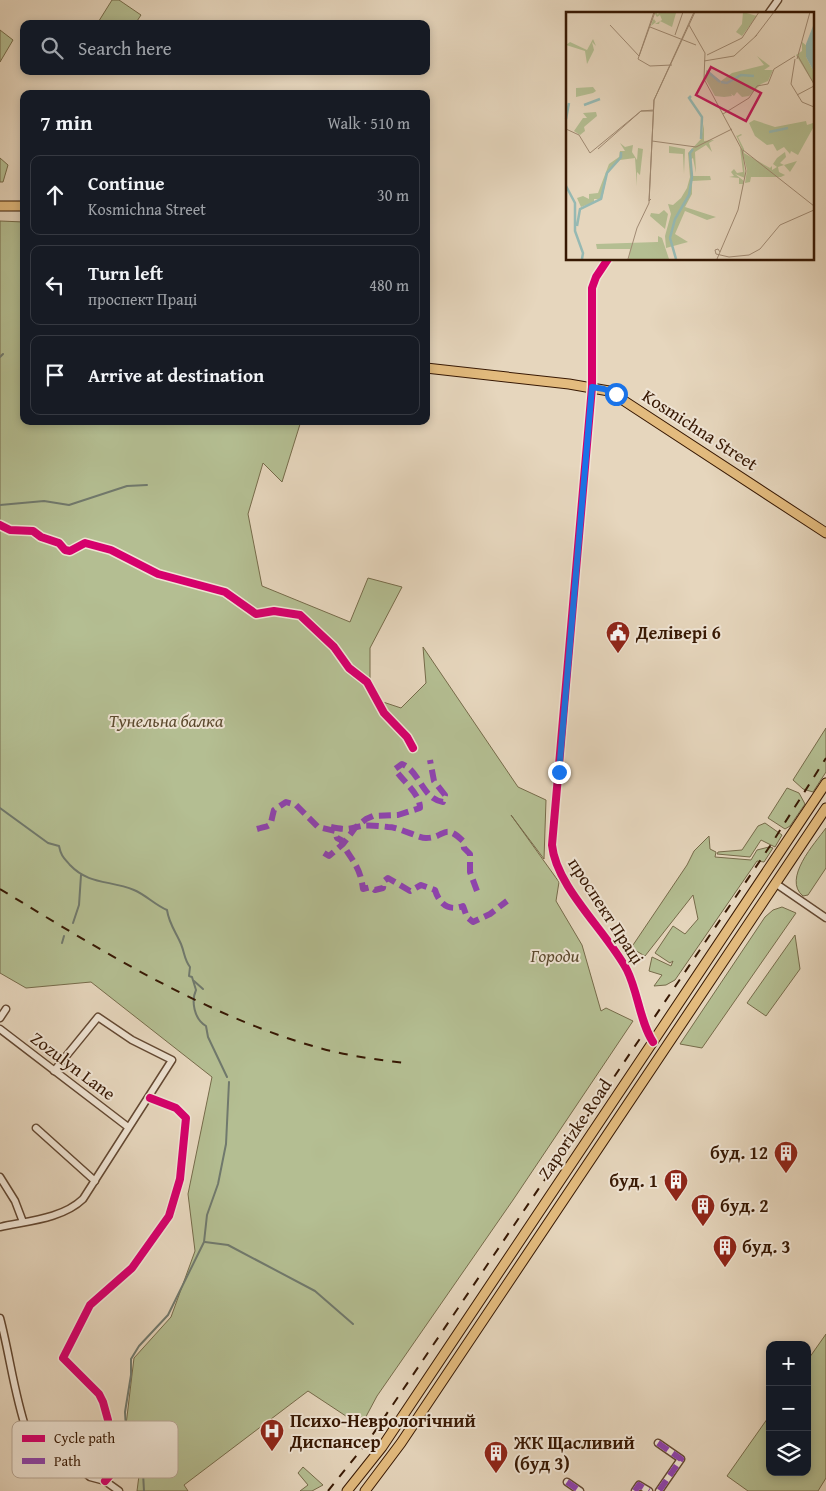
<!DOCTYPE html>
<html lang="en">
<head>
<meta charset="utf-8">
<style>
	body { margin:0; font-family:"Gentium Book Plus",serif; background:#242831; color:#f1f3f6 }
	.controls { position:absolute; right:15px; bottom:15px; display:grid; overflow:hidden; border-radius:10px; box-shadow:0 2px 8px #0003 }
	.controls button { width:45px; height:45px; display:grid; place-items:center; padding:0; border:0; border-bottom:1px solid #363941; background:#171b24; color:#f1f3f6; font:25px sans-serif }
	.stop { position:absolute; width:15px; height:15px; margin:-11px; border:4px solid #1a73e8; border-radius:50%; background:#fff }
	.stop.end { background:#1a73e8; border-color:#fff; box-shadow:0 1px 5px #0008 }
	.list { margin:0; padding:0; list-style:none }
	h2 { display:flex; justify-content:space-between; align-items:center; height:65px; margin:0; padding:0 20px; font-size:21px }
	h2 small { font-size:16px; font-weight:400; color:#9ea1a6 }
	.list li { display:grid; grid-template-columns:32px 1fr auto; gap:15px; align-items:center; box-sizing:border-box; height:80px; margin:0 10px 10px; padding:0 10px; border:1px solid #363941; border-radius:10px }
	.list b { display:block; font-size:19px; white-space:nowrap }
	.list p { margin:0; font-size:16px; white-space:nowrap; color:#9ea1a6 }
	.list em { font-size:16px; font-style:normal; color:#9ea1a6 }
	.icon { flex:none; width:28px; height:28px; fill:none; stroke:currentColor; stroke-width:2; stroke-linecap:round; stroke-linejoin:round }
	.map { position:relative; flex:none; width:826px; height:1491px; overflow:hidden }
	.search { position:absolute; background:#171b24; box-shadow:0 2px 8px #0003; left:20px; top:20px; width:410px; height:55px; display:flex; align-items:center; gap:12px; box-sizing:border-box; padding:0 18px; border-radius:10px; color:#9ea1a6; font-size:19px }
	.panel { position:absolute; background:#171b24; box-shadow:0 2px 8px #0003; left:20px; top:90px; width:410px; height:335px; border-radius:10px }
	.map>svg:first-child { display:block }
	.green { fill:#b4be92; stroke:#766b4a }
	.lines { fill:none; stroke-linecap:round; stroke-linejoin:round }
	.stream { stroke:#70796d; stroke-width:2 }
	.minor-casing { stroke:#634832; stroke-width:9 }
	.major-casing { stroke:#371803; stroke-width:11 }
	.minor { stroke:#efe4d4; stroke-width:6 }
	.major { stroke:#e3bb7e; stroke-width:9 }
	.rail { stroke:#371803; stroke-width:2; stroke-dasharray:9 9; stroke-linecap:butt }
	.quiet { stroke:#8e44ad; stroke-width:6; stroke-dasharray:12 6; stroke-linecap:butt }
	.cycleway-casing { stroke:#efe4d4; stroke-width:11 }
	.cycleway { stroke:#d6006c; stroke-width:8 }
	.route { stroke:#1a73e8; stroke-width:6 }
	.labels { text-anchor:middle; stroke-width:4; stroke-linejoin:round; paint-order:stroke }
	.street-label { font-size:18px; fill:#371803; stroke:#efe4d4 }
	.poi-label { font-size:18px; font-weight:bold; fill:#371803; stroke:#efe4d4; text-anchor:start }
	.park-label { font-size:18px; font-style:italic; fill:#5c4a2e; stroke:#efe4d4 }
	.inset-river { fill:none; stroke:#96b9b3; stroke-width:2.5 }
	.inset-road { fill:none; stroke:#a08a73; stroke-width:1 }
	.view { fill:#c2185b; fill-opacity:0.15; stroke:#c2185b; stroke-width:2.5 }
	.inset-edge { fill:none; stroke:#371803; stroke-width:2.5 }
	.key { fill:#efe4d4; stroke:#b8a795; stroke-width:1 }
	.key-label { font-size:14px; fill:#371803 }
</style>
</head>
<body>
<div class="map">
<svg width="826" height="1491" viewBox="0 0 826 1491">
	<rect width="100%" height="100%" fill="#e6d6bd"/>
	<filter id="stains"><feTurbulence type="fractalNoise" baseFrequency=".004" numOctaves="4"/><feColorMatrix values="0 0 0 0 .2 0 0 0 0 .09 0 0 0 0 .02 0 0 0 .5 -.17"/></filter>
	<radialGradient id="worn" r=".72"><stop offset=".6" stop-color="#630" stop-opacity="0"/><stop offset="1" stop-color="#630" stop-opacity=".3"/></radialGradient>
	<g class="green">
		<path d="M 112,0 L 119,0 L 141,15 L 135,24 L 97,24 Z"/>
		<path d="M 0,30 L 13,40 L 0,62 Z"/>
		<path d="M 0,158 L 8,165 L 3,182 L 0,182 Z"/>
		<path d="M 0,221 L 24,222 L 24,421 L 301,421 L 282,482 L 263,463 L 248,514 L 262,586 L 350,622 L 368,578 L 402,587 L 370,648 L 370,683 L 380,701 L 401,708 L 426,683 L 423,647 L 518,787 L 546,800 L 544,859 L 511,815 L 559,882 L 556,901 L 582,945 L 601,1011 L 606,1008 L 633,1021 L 513,1200 L 377,1396 L 361,1426 L 308,1391 L 184,1485 L 188,1491 L 137,1491 L 141,1460 L 126,1425 L 134,1358 L 171,1317 L 195,1251 L 188,1194 L 212,1077 L 91,982 L 26,988 L 0,973 Z"/>
		<path d="M 826,728 L 826,772 L 813,792 L 803,789 L 793,780 Z"/>
		<path d="M 787,788 L 799,793 L 805,804 L 790,826 L 785,829 L 768,818 Z"/>
		<path d="M 765,823 L 782,835 L 775,847 L 761,840 L 750,857 L 717,854 L 718,852 L 742,850 L 758,826 Z"/>
		<path d="M 826,828 L 826,868 L 808,895 L 803,896 C 782,879 815,843 826,828 Z"/>
		<path d="M 709,836 L 710,849 L 716,852 L 715,857 L 751,860 L 757,850 L 769,847 L 773,848 L 764,862 L 757,861 L 675,980 L 666,985 L 654,986 L 662,975 L 649,971 L 652,957 L 671,966 L 673,961 L 670,963 L 655,953 L 673,926 L 685,934 L 698,919 L 693,895 L 645,956 L 631,948 L 687,865 L 694,851 Z"/>
		<path d="M 782,907 L 796,913 L 702,1048 L 680,1044 L 765,917 L 773,910 Z"/>
		<path d="M 795,935 L 800,969 L 766,1016 L 747,1003 Z"/>
		<path d="M 826,1334 L 826,1478 L 818,1491 L 748,1491 L 727,1476 L 770,1415 L 770,1472 L 807,1472 L 807,1361 Z"/>
		<path d="M 303,1467 L 323,1485 L 312,1491 L 300,1491 L 308,1485 L 298,1473 Z"/>
	</g>
	<g class="lines">
		<g class="stream">
			<path d="M 0,357 L 3,354"/>
			<path d="M 0,505 L 44,501 L 69,505 L 127,486 L 147,485"/>
			<path d="M 0,808 L 48,843 L 59,846 C 61,856 64,858 70,865 C 89,885 110,880 134,890 C 146,895 155,905 167,910 C 169,924 176,932 181,944 C 185,954 184,959 190,967 L 189,976 L 192,977 L 196,990 C 191,1001 194,1019 206,1026 L 208,1037 L 227,1077"/>
			<path d="M 73,923 L 79,905 L 81,875"/>
			<path d="M 62,943 L 64,936"/>
			<path d="M 194,981 L 203,989"/>
			<path d="M 205,1242 L 228,1245 L 315,1291 L 353,1324"/>
			<path d="M 144,1491 L 142,1454 L 126,1429 L 125,1412 L 131,1375 L 131,1359 L 139,1346 L 168,1315 L 204,1242 L 207,1215 L 218,1184 L 226,1144 L 229,1082"/>
		</g>
		<defs>
			<g id="minor">
				<path d="M 768,14 L 778,0"/>
				<path d="M 608,259 L 596,277 L 592,288 L 592,387 L 552,845 C 556,887 607,932 627,970 C 638,992 640,1022 653,1042"/>
				<path d="M 775,883 L 826,918"/>
				<path d="M 0,1018 L 6,1009"/>
				<path d="M 0,1029 L 128,1127"/>
				<path d="M 36,1128 L 95,1181"/>
				<path d="M 0,1177 L 15,1201 L 23,1222"/>
				<path d="M 0,1227 C 27,1221 62,1219 83,1199 L 172,1060 L 132,1040 L 98,1017 L 54,1071"/>
				<path d="M 0,1318 C 10,1356 14,1394 27,1432 L 52,1445 L 90,1477 L 105,1481 L 119,1491"/>
				<path d="M 658,1443 L 681,1459 L 659,1491"/>
				<path d="M 105,1481 L 112,1473 L 113,1467 L 108,1439 L 108,1420 L 103,1402 L 99,1394 L 63,1358 L 90,1305 L 132,1268 L 169,1216 L 180,1179 L 186,1118 L 176,1108 L 150,1098"/>
				<path d="M 567,1482 L 580,1491"/>
				<path d="M 635,1491 L 639,1485 L 649,1491"/>
			</g>
			<g id="major">
				<path d="M 0,206 L 24,206"/>
				<path d="M 426,368 L 569,384 L 609,391 L 826,533"/>
				<path d="M 347,1491 L 382,1447 L 826,783"/>
				<path d="M 365,1491 L 401,1443 L 826,808"/>
			</g>
		</defs>
		<use href="#minor" class="minor-casing"/>
		<use href="#major" class="major-casing"/>
		<use href="#minor" class="minor"/>
		<use href="#major" class="major"/>
		<g class="rail">
			<path d="M 0,889 C 102,951 207,1017 323,1049 C 350,1056 378,1060 406,1063"/>
			<path d="M 328,1491 L 369,1440 L 770,846 L 826,758"/>
		</g>
		<g class="quiet">
			<path d="M 331,827 C 336,828 341,829 346,829 C 351,829 356,827 361,826 C 369,825 380,826 388,827 C 399,827 418,838 426,838 C 446,838 443,822 463,841 L 464,848 L 470,854 L 470,872 L 477,891"/>
			<path d="M 257,829 C 274,824 269,828 274,810 L 286,802 L 296,805 L 318,827 L 335,831 L 337,838 L 341,840 C 350,860 360,864 363,889 L 371,887 L 375,890 L 383,888 L 384,881 L 388,878 L 410,891 L 421,885 L 435,890 C 439,903 448,912 463,906 L 467,917 L 473,922 L 490,914 L 507,901"/>
			<path d="M 324,853 L 329,856 L 343,844 L 355,828 L 366,819 L 373,816 L 398,815 L 420,808 C 420,793 402,781 395,769 L 402,764 C 420,771 422,799 443,802 L 445,795 L 434,781 L 430,760"/>
			<path d="M 658,1443 L 681,1459 L 659,1491"/>
			<path d="M 567,1482 L 580,1491"/>
			<path d="M 635,1491 L 639,1485 L 649,1491"/>
		</g>
		<defs>
			<g id="cycleway">
				<path d="M 608,259 L 596,277 L 592,288 L 592,387 L 552,845 C 556,887 607,932 627,970 C 638,992 640,1022 653,1042"/>
				<path d="M 0,525 L 10,530 L 33,531 L 41,537 L 59,543 L 65,550 L 70,551 L 85,543 L 111,550 L 158,574 L 225,592 L 256,614 L 274,611 L 300,615 L 334,647 L 349,668 L 367,682 L 384,713 L 407,737 L 413,748"/>
				<path d="M 105,1481 L 112,1473 L 113,1467 L 108,1439 L 108,1420 L 103,1402 L 99,1394 L 63,1358 L 90,1305 L 132,1268 L 169,1216 L 180,1179 L 186,1118 L 176,1108 L 150,1098"/>
			</g>
		</defs>
		<use href="#cycleway" class="cycleway-casing"/>
		<use href="#cycleway" class="cycleway"/>
	</g>
	<g class="lines">
		<path class="route" d="M 559,772 L 592,387 L 604,389 L 616,394"/>
	</g>
	<defs>
		<symbol id="civic-pin" viewBox="-11 -11 22 30"><path d="M0 17L-7.5 6A9.5 9.5 0 1 1 7.5 6Z" fill="#8f2418" stroke="#efe4d4"/><path d="M-.6-6.5H3V-4.5H.6V-3L4-1V1h2V6H-6V1h2V-1L-.6-3ZM-1.2 2.5V6h2.4V2.5Z" fill="#fff"/></symbol>
		<symbol id="building-pin" viewBox="-11 -11 22 30"><path d="M0 17L-7.5 6A9.5 9.5 0 1 1 7.5 6Z" fill="#8f2418" stroke="#efe4d4"/><path d="M-4-6H4V6H1V3H-1V6H-4ZM-2.5-4.3h1.7v1.8h-1.7ZM.8-4.3h1.7v1.8H.8ZM-2.5-1h1.7V.8h-1.7ZM.8-1h1.7V.8H.8Z" fill="#fff"/></symbol>
		<symbol id="hospital-pin" viewBox="-11 -11 22 30"><path d="M0 17L-7.5 6A9.5 9.5 0 1 1 7.5 6Z" fill="#8f2418" stroke="#efe4d4"/><path d="M-5-5h3v3.5h4V-5h3V5h-3V1.5h-4V5h-3Z" fill="#fff"/></symbol>
	</defs>
	<g fill-rule="evenodd">
		<use href="#civic-pin" x="604" y="619" width="28" height="38"/>
		<use href="#building-pin" x="772" y="1139" width="28" height="38"/>
		<use href="#building-pin" x="662" y="1167" width="28" height="38"/>
		<use href="#building-pin" x="689" y="1192" width="28" height="38"/>
		<use href="#building-pin" x="711" y="1233" width="28" height="38"/>
		<use href="#hospital-pin" x="258" y="1417" width="28" height="38"/>
		<use href="#building-pin" x="482" y="1439" width="28" height="38"/>
	</g>
	<g class="labels">
		<g class="street-label">
			<text transform="translate(700 430) rotate(33)" y="6">Kosmichna Street</text>
			<text transform="translate(606 911) rotate(57)" y="6">проспект Праці</text>
			<text transform="translate(73 1066) rotate(37)" y="6">Zozulyn Lane</text>
			<text transform="translate(575 1129) rotate(-56)" y="6">Zaporizke Road</text>
		</g>
		<g class="poi-label">
			<text x="636" y="639">Делівері 6</text>
			<text x="768" y="1159" text-anchor="end">буд. 12</text>
			<text x="658" y="1187" text-anchor="end">буд. 1</text>
			<text x="720" y="1212">буд. 2</text>
			<text x="742" y="1253">буд. 3</text>
			<text x="290" y="1427">Психо-Неврологічний<tspan x="290" dy="21">Диспансер</tspan></text>
			<text x="514" y="1449">ЖК Щасливий<tspan x="514" dy="21">(буд 3)</tspan></text>
		</g>
		<g class="park-label">
			<text x="166" y="727">Тунельна балка</text>
			<text x="555" y="962">Городи</text>
		</g>
	</g>
	<g transform="translate(566 12)">
		<rect width="248" height="248" fill="#e6d6bd"/>
		<path d="M 90,0 L 92,3 L 93,0 L 110,1 L 106,15 L 94,9 L 93,12 L 89,12 L 96,8 L 94,3 L 91,5 L 89,2 L 86,9 L 88,7 L 90,10 L 85,14 L 89,1 ZM 177,0 L 191,4 L 176,24 L 170,20 L 176,12 ZM 27,27 L 30,34 L 26,30 L 28,38 L 21,52 L 19,39 L 0,33 L 4,30 L 21,38 ZM 236,30 L 241,34 L 240,45 L 247,58 L 247,71 L 230,43 L 236,39 ZM 191,44 L 204,54 L 198,58 L 207,58 L 202,69 L 195,72 L 183,84 L 176,85 L 171,80 L 168,84 L 165,82 L 166,84 L 158,85 L 149,84 L 140,68 L 140,58 L 155,69 L 166,61 L 198,53 ZM 27,75 L 30,79 L 27,81 L 10,85 L 10,76 ZM 30,100 L 31,104 L 18,115 L 19,119 L 14,123 L 8,119 L 17,106 L 21,106 L 17,101 ZM 188,108 L 209,115 L 240,109 L 241,113 L 247,111 L 247,116 L 232,143 L 225,139 L 224,142 L 218,135 L 211,139 L 207,132 L 201,133 L 189,124 L 183,111 ZM 138,112 L 138,129 L 148,128 L 143,131 L 146,140 L 140,133 L 129,140 L 130,161 L 127,146 L 124,148 L 127,164 L 144,164 L 145,168 L 126,169 L 126,182 L 119,195 L 150,205 L 141,208 L 119,199 L 109,222 L 122,230 L 100,236 L 99,224 L 105,202 L 102,192 L 107,193 L 115,186 L 119,166 L 115,186 L 109,196 L 121,176 L 124,165 L 122,141 L 135,127 ZM 170,123 L 171,124 L 175,122 L 176,123 L 172,125 L 178,137 L 178,141 L 204,156 L 206,154 L 206,158 L 211,155 L 207,152 L 211,146 L 219,140 L 220,145 L 214,151 L 218,153 L 231,149 L 224,160 L 218,153 L 212,155 L 213,160 L 219,163 L 215,165 L 185,165 L 184,170 L 179,171 L 181,158 L 177,142 L 179,166 L 169,162 L 178,169 L 173,192 L 177,172 L 173,172 L 173,166 L 163,165 L 168,164 L 165,160 L 168,157 L 171,161 L 177,160 L 174,136 L 176,137 ZM 54,131 L 59,135 L 67,133 L 66,140 L 71,148 L 72,136 L 77,137 L 74,163 L 71,160 L 71,174 L 69,146 L 54,148 L 42,159 L 36,187 L 28,187 L 28,190 L 15,195 L 11,186 L 17,184 L 23,187 L 23,182 L 32,181 L 43,152 L 53,145 L 54,139 L 59,139 ZM 103,134 L 119,137 L 118,162 L 117,142 L 103,141 ZM 98,198 L 102,202 L 99,217 L 84,204 L 85,201 L 93,202 ZM 92,224 L 96,226 L 103,247 L 63,247 L 64,237 L 31,237 L 30,232 L 92,230 Z" fill="#b4be92"/>
		<path d="M 247,14 L 247,58 L 240,45 L 240,32 Z" fill="#96b9b3"/>
		<path class="inset-river" d="M 141,59 L 154,70M 155,70 L 161,71 L 175,63 L 188,64M 125,84 L 123,86 L 136,105 L 135,127M 18,93 L 34,87M 0,107 L 3,91M 203,120 L 222,116M 0,174 L 9,191 L 9,219 L 17,241 L 16,247M 11,214 L 14,197 L 35,187 L 41,161 L 55,145 L 55,140M 110,247 L 104,226 L 109,207 L 123,183 L 126,165 L 124,141 L 127,137"/>
		<path class="inset-road" d="M 89,0 L 72,47 L 84,54 L 106,53M 44,13 L 73,44 L 88,0M 123,13 L 139,41 L 138,67 L 176,138 L 180,159 L 172,198 L 151,247M 84,15 L 130,33M 109,23 L 117,0M 189,25 L 208,0M 141,43 L 176,26 L 193,0M 232,44 L 248,72M 229,47 L 225,72 L 236,90 L 248,95M 231,47 L 244,0M 138,49 L 168,44 L 191,23M 231,83 L 248,74M 157,102 L 183,86 L 191,74 L 202,72 L 208,57 L 229,44M 0,117 L 13,123 L 24,141M 86,129 L 130,135 L 166,117M 32,137 L 75,99 L 88,98M 177,138 L 248,194M 24,141 L 75,99 L 88,99M 85,187 L 83,189 L 88,88 L 128,0M 154,240 L 152,237 L 149,238 L 150,242 L 163,245 L 183,243 L 194,237 L 214,213 L 248,198M 62,247 L 71,216 L 83,191 L 88,88 L 129,0"/>
		<path class="view" d="M 145,55 L 195,81 L 180,109 L 130,83 Z"/>
		<rect width="248" height="248" class="inset-edge"/>
	</g>
	<rect x="12" y="1421" width="166" height="57" rx="8" class="key"/>
	<rect x="22" y="1435" width="23" height="7" fill="#d6006c"/>
	<rect x="22" y="1458" width="23" height="6" fill="#8e44ad"/>
	<g class="key-label">
		<text x="54" y="1443">Cycle path</text>
		<text x="54" y="1466">Path</text>
	</g>
	<rect width="100%" height="100%" filter="url(#stains)"/>
	<rect width="100%" height="100%" fill="url(#worn)"/>
</svg>
<div class="controls">
<button>+</button>
<button>−</button>
<button><svg class="icon" aria-label="layers" viewBox="0 0 24 24"><path d="M12 4l9 5-9 5-9-5zM3 14l9 5 9-5"/></svg></button>
</div>
<div class="stop" style="left:616px;top:394px"></div>
<div class="stop end" style="left:559px;top:772px"></div>
<div class="search"><svg class="icon" aria-label="search" viewBox="0 0 24 24"><circle cx="10" cy="10" r="6"/><path d="M15 15l6 6"/></svg>Search here</div>
<section class="panel">
<h2>7 min<small>Walk · 510 m</small></h2>
<ul class="list">
<li><svg class="icon" aria-label="ahead" viewBox="0 0 24 24"><path d="M12 20V5M6 11l6-6 6 6"/></svg><div><b>Continue</b><p>Kosmichna Street</p></div><em>30 m</em></li>
<li><svg class="icon" aria-label="left" viewBox="0 0 24 24"><path d="M17 20v-9H6M10 6l-5 5 5 5"/></svg><div><b>Turn left</b><p>проспект Праці</p></div><em>480 m</em></li>
<li><svg class="icon" aria-label="arrive" viewBox="0 0 24 24"><path d="M6 21V4h12l-3 4 3 4H6"/></svg><div><b>Arrive at destination</b></div></li>
</ul>
</section>
</div>
</body>
</html>
